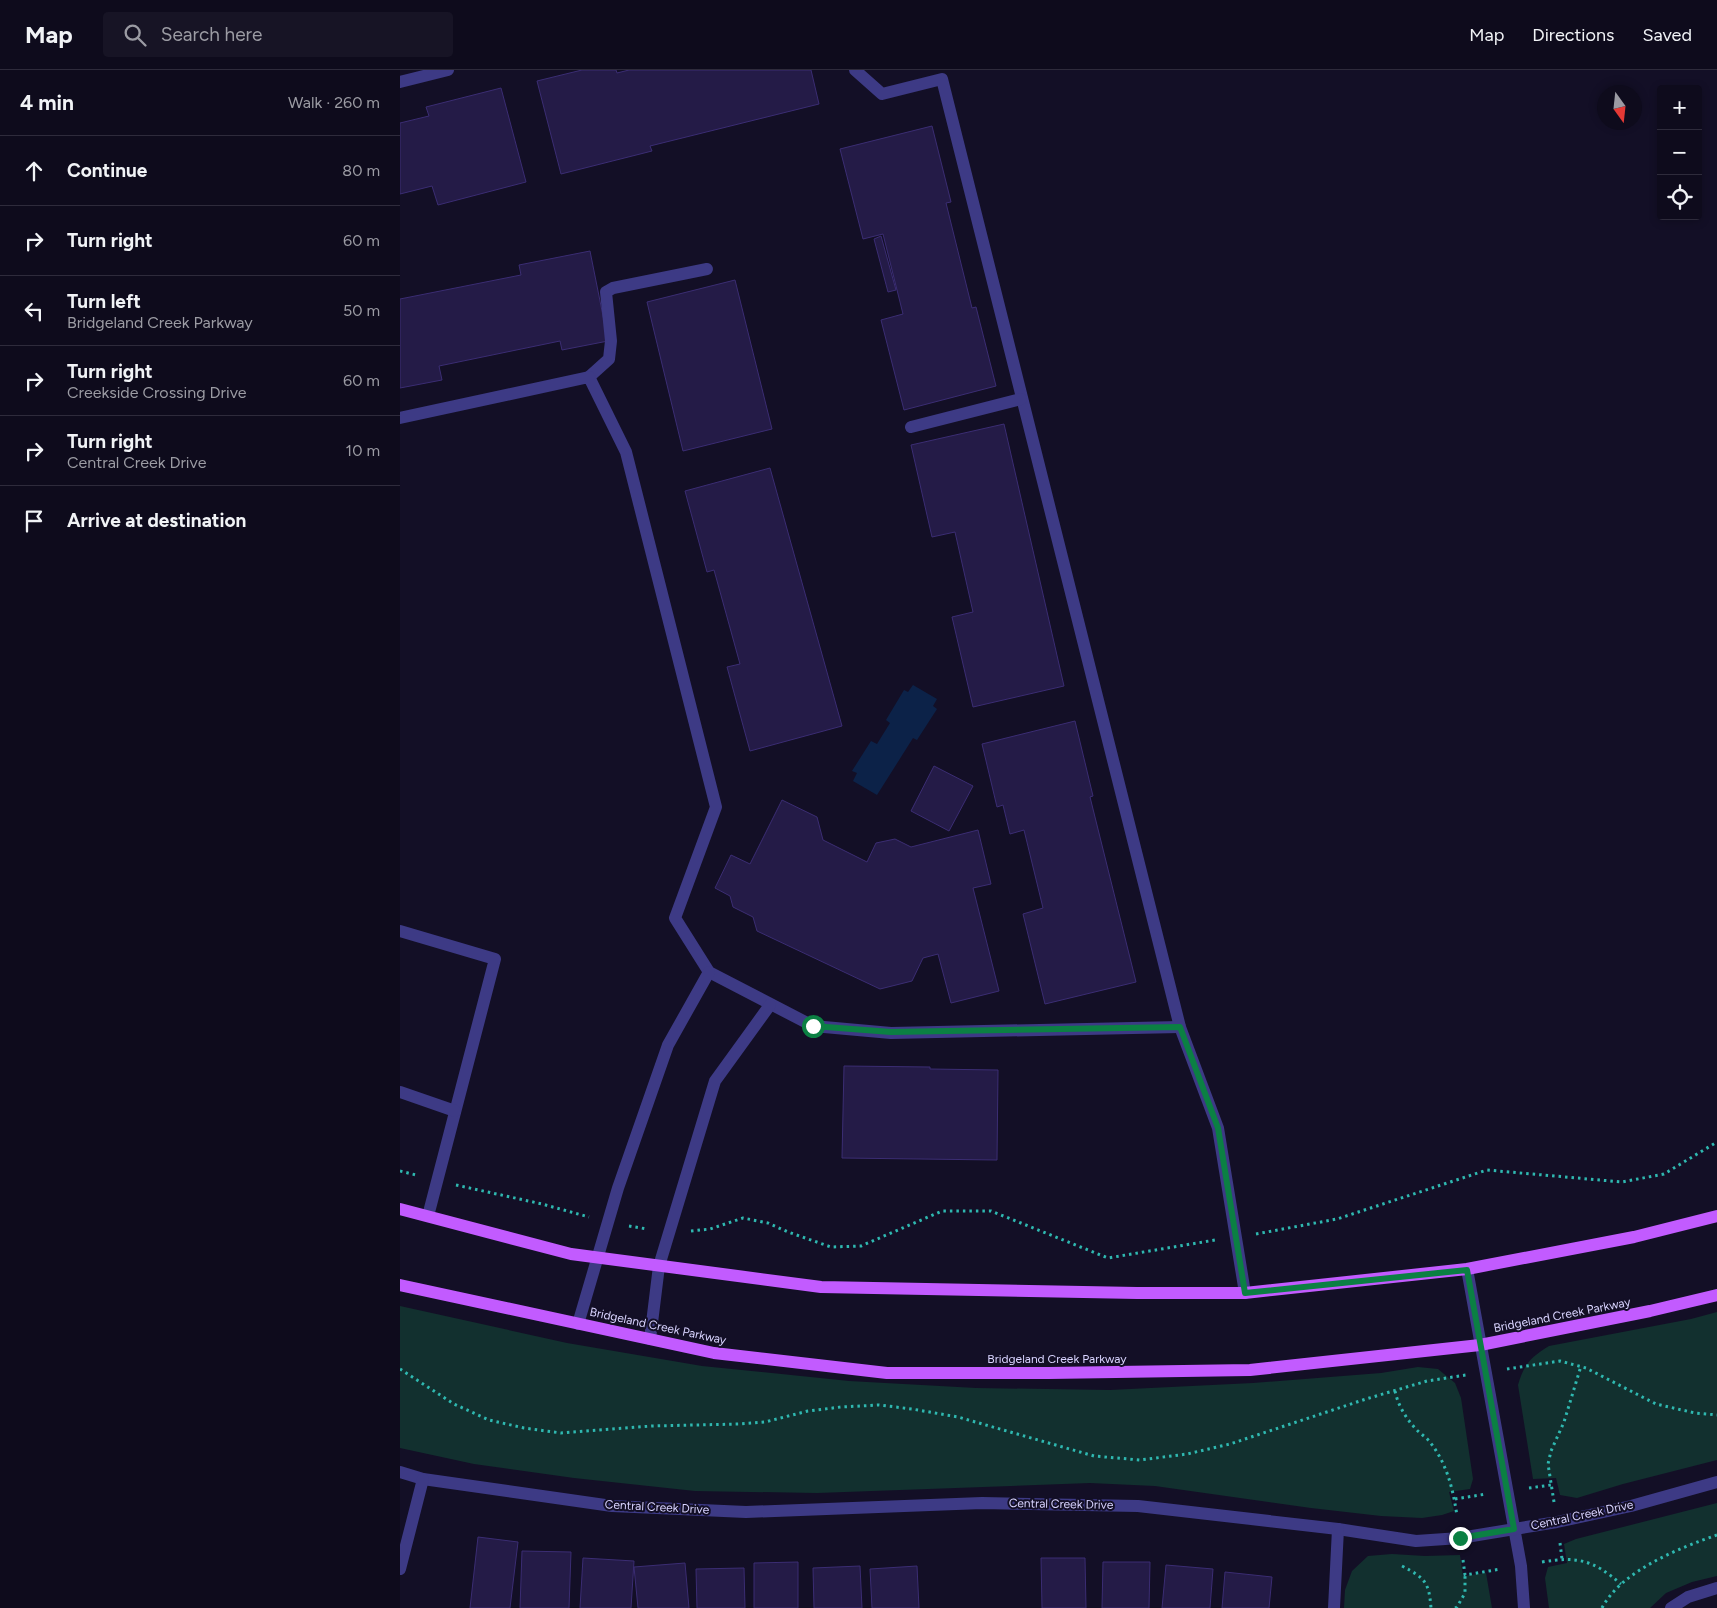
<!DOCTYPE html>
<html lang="en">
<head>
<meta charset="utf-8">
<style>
	body { margin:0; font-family:Figtree,sans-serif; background:#171425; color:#f1f3f6 }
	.controls { position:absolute; right:15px; top:15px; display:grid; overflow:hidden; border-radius:5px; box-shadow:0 2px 8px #0003 }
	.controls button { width:45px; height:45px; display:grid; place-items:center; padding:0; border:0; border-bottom:1px solid #2e2b3b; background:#0e0b1c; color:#f1f3f6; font:25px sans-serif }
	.compass { position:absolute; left:1197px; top:15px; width:45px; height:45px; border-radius:50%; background:#0e0b1c; box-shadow:0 2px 8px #0003; rotate:165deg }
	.stop { position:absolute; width:15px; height:15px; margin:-11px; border:4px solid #0b8043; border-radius:50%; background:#fff }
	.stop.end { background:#0b8043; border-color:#fff; box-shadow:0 1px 5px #0008 }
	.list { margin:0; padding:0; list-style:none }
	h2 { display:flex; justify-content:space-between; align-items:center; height:65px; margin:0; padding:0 20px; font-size:21px }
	h2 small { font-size:16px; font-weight:400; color:#9b9ba3 }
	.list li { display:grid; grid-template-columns:32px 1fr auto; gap:15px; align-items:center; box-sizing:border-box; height:70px; padding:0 20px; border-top:1px solid #2e2b3b }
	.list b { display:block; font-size:19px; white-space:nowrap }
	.list p { margin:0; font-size:16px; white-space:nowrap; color:#9b9ba3 }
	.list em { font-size:16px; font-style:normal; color:#9b9ba3 }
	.icon { flex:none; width:28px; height:28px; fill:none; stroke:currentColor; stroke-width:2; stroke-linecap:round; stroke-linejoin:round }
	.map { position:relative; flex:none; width:1317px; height:1538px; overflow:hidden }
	header { display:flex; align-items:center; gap:30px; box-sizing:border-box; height:70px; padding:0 25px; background:#0e0b1c; border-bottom:1px solid #2e2b3b }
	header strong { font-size:24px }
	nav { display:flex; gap:28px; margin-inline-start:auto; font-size:18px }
	.search { width:350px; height:45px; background:#171425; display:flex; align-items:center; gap:12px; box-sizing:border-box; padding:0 18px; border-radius:5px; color:#9b9ba3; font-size:19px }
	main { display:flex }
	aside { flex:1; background:#0e0b1c }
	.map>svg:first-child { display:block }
	.green { fill:#12302f }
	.water { fill:#0c2248 }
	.building { fill:#241b47; stroke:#3b2d73 }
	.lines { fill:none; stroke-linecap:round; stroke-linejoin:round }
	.path { stroke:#2fb8b0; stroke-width:3; stroke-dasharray:2.5 4; stroke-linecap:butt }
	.minor { stroke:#3d3a85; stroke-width:12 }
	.major { stroke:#c25bff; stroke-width:12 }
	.route { stroke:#0b8043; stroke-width:6 }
	.labels { text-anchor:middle; stroke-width:4; stroke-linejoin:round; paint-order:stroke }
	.street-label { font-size:12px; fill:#d9d4ff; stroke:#130f26 }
</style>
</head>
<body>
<header>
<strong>Map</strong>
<div class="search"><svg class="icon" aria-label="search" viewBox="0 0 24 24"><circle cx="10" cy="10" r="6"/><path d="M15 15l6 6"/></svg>Search here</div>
<nav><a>Map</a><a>Directions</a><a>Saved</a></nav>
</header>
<main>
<aside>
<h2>4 min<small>Walk · 260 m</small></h2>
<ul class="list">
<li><svg class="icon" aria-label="ahead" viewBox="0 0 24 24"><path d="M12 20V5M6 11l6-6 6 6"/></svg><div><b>Continue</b></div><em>80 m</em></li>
<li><svg class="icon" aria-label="right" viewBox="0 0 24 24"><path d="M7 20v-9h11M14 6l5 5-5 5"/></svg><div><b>Turn right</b></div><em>60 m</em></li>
<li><svg class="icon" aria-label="left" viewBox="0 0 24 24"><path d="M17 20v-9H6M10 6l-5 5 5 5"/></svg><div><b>Turn left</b><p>Bridgeland Creek Parkway</p></div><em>50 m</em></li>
<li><svg class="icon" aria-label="right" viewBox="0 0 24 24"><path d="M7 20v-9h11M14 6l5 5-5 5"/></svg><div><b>Turn right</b><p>Creekside Crossing Drive</p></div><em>60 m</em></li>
<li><svg class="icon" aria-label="right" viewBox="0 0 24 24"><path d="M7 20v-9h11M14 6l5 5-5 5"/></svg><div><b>Turn right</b><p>Central Creek Drive</p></div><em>10 m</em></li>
<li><svg class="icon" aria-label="arrive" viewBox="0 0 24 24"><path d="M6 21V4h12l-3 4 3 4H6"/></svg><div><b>Arrive at destination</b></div></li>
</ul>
</aside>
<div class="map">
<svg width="1317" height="1538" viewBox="0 0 1317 1538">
	<rect width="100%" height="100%" fill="#130f26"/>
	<g class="green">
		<path d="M 0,1236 L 167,1273 L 302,1296 L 449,1311 L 576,1318 L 710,1320 L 853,1313 L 981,1303 L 1018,1297 L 1038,1299 L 1055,1313 L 1061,1328 L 1073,1409 L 1070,1419 L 1049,1422 L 1054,1441 L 1042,1445 L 1022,1448 L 981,1446 L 911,1438 L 755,1416 L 690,1413 L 417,1423 L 295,1421 L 174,1408 L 74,1394 L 0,1378 Z"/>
		<path d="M 1317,1242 L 1317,1390 L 1223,1414 L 1177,1428 L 1160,1425 L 1156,1408 L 1133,1409 L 1118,1315 C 1124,1294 1131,1287 1149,1276 L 1291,1249 Z"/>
		<path d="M 1317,1433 L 1317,1506 L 1292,1512 L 1266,1523 L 1250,1538 L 1149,1538 L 1145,1508 L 1148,1497 L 1167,1493 L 1164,1474 L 1176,1469 Z"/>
		<path d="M 992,1484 L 1025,1486 L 1060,1485 L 1063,1506 L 1086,1503 L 1092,1538 L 944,1538 L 945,1520 L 952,1501 L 968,1486 Z"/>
	</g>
	<path class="water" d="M 513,615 L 537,629 L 533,636 L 537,639 L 517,670 L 513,668 L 477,725 L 453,711 L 457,703 L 452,701 L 471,671 L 477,674 L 490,653 L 486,650 L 504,620 L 508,622 Z"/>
	<g class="building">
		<path d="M 182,0 L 216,0 L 217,3 L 229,0 L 411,0 L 419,34 L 250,76 L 252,81 L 161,104 L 137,11 Z"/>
		<path d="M 101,18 L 126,112 L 38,135 L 32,116 L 0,124 L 0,53 L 29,46 L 26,37 Z"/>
		<path d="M 532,56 L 551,132 L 546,133 L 572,238 L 576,237 L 596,316 L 504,340 L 481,250 L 503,244 L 483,164 L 463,169 L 440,79 Z"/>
		<path d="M 481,166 L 496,220 L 488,222 L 474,169 Z"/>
		<path d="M 190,181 L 208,271 L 162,280 L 160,271 L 39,296 L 42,310 L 0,318 L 0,229 L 121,205 L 119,195 Z"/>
		<path d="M 335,210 L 372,359 L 283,381 L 247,232 Z"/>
		<path d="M 604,354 L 664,616 L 573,637 L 552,547 L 573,542 L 555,462 L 532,467 L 511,375 Z"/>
		<path d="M 370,398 L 442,656 L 350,681 L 327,597 L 340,594 L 314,500 L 307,502 L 285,421 Z"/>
		<path d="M 675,651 L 693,726 L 690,727 L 736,912 L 645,934 L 623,844 L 643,838 L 624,760 L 610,764 L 603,735 L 597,737 L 582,674 Z"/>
		<path d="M 534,696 L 573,716 L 549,761 L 511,741 Z"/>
		<path d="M 382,730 L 417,747 L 423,770 L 467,792 L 476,773 L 495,769 L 511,777 L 578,760 L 591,814 L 573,818 L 599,921 L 551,933 L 538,884 L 523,888 L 512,911 L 480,919 L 357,861 L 353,847 L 333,837 L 330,826 L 315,818 L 331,785 L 350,794 Z"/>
		<path d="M 444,996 L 530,997 L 530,999 L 598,1000 L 597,1090 L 442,1088 Z"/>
		<path d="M 78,1467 L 118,1472 L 110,1538 L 70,1538 Z"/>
		<path d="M 122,1481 L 171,1482 L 169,1538 L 120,1538 Z"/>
		<path d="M 183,1488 L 234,1491 L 231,1538 L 180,1538 Z"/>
		<path d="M 641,1488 L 685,1488 L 686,1538 L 642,1538 Z"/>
		<path d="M 398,1492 L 398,1538 L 354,1538 L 354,1493 Z"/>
		<path d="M 703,1492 L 750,1492 L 749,1538 L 702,1538 Z"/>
		<path d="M 285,1493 L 289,1538 L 238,1538 L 234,1497 Z"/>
		<path d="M 766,1495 L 813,1499 L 810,1538 L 762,1538 Z"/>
		<path d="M 460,1496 L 462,1538 L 414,1538 L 413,1498 Z"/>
		<path d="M 517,1496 L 519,1538 L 472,1538 L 470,1499 Z"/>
		<path d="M 344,1498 L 345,1538 L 297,1538 L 296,1499 Z"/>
		<path d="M 825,1502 L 872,1507 L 869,1538 L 822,1538 Z"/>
	</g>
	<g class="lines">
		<g class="path">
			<path d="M 0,1101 L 16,1105"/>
			<path d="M 56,1115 L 142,1134 L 189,1147"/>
			<path d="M 229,1156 L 247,1159"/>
			<path d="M 291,1161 L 310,1159 L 343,1148 L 368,1153 L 388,1162 L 431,1177 L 461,1176 L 542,1141 L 591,1141 L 708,1188 L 815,1170"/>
			<path d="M 856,1164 L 937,1149 L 1087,1100 L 1222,1112 L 1264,1104 L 1317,1072"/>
			<path d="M 0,1299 L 54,1334 L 89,1350 L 124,1358 L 161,1363 L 252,1356 L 339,1354 L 365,1352 L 408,1341 L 441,1337 L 479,1335 L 512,1339 L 558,1347 L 694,1386 L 740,1390 L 787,1384 L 830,1374 L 966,1329 L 1027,1311 L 1066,1305"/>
			<path d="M 1107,1299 L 1160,1291 L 1186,1298 L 1256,1334 L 1295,1343 L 1317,1345"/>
			<path d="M 995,1321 C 998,1335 1005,1347 1015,1358 C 1019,1363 1025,1366 1029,1371 C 1047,1393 1053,1419 1057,1446"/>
			<path d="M 1129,1418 L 1151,1415"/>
			<path d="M 1055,1429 L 1086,1424"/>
			<path d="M 1154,1432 L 1148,1394 L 1151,1381 L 1164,1352 L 1181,1296"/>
			<path d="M 1160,1473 L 1162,1489"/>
			<path d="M 1063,1490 L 1065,1505 L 1101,1499"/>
			<path d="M 1142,1492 C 1178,1486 1193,1490 1221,1514"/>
			<path d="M 1002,1496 C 1025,1508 1029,1512 1031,1538"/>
			<path d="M 1055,1538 L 1057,1537 L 1065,1523 L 1065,1505"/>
			<path d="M 1202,1538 C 1221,1501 1279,1478 1317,1465"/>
		</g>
		<g class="minor">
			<path d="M 455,0 L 482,24 L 542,9 L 780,957 L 818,1058 L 845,1223"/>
			<path d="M 0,12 L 48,0"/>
			<path d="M 189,307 L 209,289 L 211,271 L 206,222 L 213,218 L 307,199"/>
			<path d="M 0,348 L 189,307 L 226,382 L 316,737 L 275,848 L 309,902 L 413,956 L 491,963 L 780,957"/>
			<path d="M 511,357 L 621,329"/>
			<path d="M 0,861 L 95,889 L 28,1146"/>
			<path d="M 0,1022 L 55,1041"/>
			<path d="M 1067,1199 L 1121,1496 L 1124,1538"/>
			<path d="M 178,1254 L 218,1118 L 268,975 L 309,902"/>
			<path d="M 250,1269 L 259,1196 L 315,1011 L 370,935"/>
			<path d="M 0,1402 L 23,1409 L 212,1436 L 346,1442 L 582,1433 L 738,1436 L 938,1459 L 1016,1471 L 1060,1468 L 1157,1452 L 1231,1436 L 1317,1412"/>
			<path d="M 0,1499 L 23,1409"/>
			<path d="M 934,1538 L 938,1459"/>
			<path d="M 1271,1538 L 1288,1527 L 1317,1518"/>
		</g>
		<g class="major">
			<path d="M 0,1139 L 171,1184 L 421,1217 L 737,1223 L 845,1223 L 1067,1199 L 1234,1167 L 1317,1146"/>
			<path d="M 0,1215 L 314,1283 L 487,1303 L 649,1303 L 850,1300 L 1080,1275 L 1250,1241 L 1317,1225"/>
		</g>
	</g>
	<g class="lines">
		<path class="route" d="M 413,956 L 491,962 L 780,957 L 818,1058 L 845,1223 L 1067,1200 L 1114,1459 L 1060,1468"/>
	</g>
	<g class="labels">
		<g class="street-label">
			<text transform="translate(1162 1245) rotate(-11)" y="4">Bridgeland Creek Parkway</text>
			<text transform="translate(258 1256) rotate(12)" y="4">Bridgeland Creek Parkway</text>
			<text x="657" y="1293">Bridgeland Creek Parkway</text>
			<text transform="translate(661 1434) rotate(1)" y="4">Central Creek Drive</text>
			<text transform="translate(257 1437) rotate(3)" y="4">Central Creek Drive</text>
			<text transform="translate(1182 1445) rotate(-12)" y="4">Central Creek Drive</text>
		</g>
	</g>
</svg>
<div class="controls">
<button>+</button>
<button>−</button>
<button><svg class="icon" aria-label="locate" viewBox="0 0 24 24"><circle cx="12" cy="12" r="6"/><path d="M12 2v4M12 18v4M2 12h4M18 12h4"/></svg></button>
</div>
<svg class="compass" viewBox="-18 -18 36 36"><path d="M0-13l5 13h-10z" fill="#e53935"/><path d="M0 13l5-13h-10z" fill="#9b9ba3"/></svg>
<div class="stop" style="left:413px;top:956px"></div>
<div class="stop end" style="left:1060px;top:1468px"></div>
</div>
</main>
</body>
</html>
